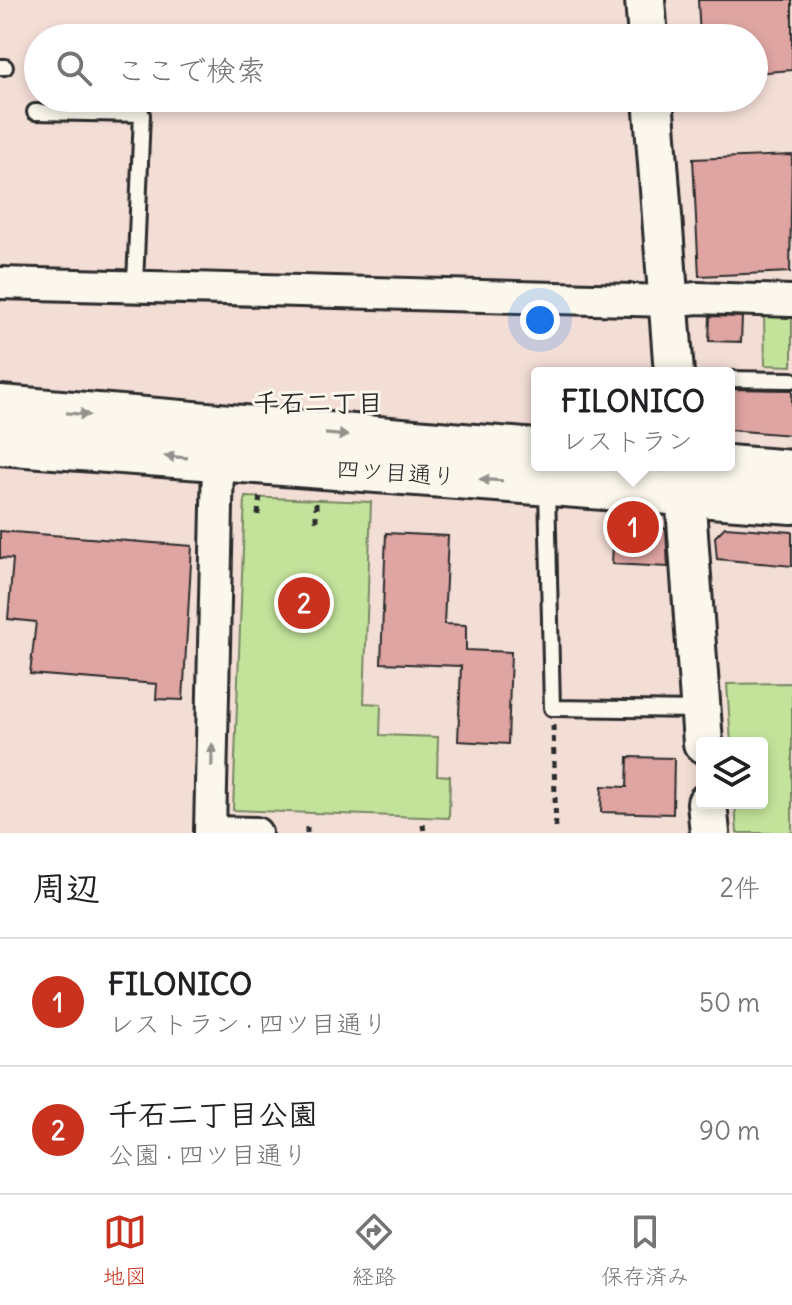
<!DOCTYPE html>
<html lang="ja">
<head>
<meta charset="utf-8">
<style>
	body { margin:0; font-family:Delius,"Klee One",sans-serif; background:#f2f2f2; color:#202124 }
	.controls { position:absolute; right:24px; bottom:24px; display:grid; overflow:hidden; border-radius:8px; box-shadow:0 4px 12px #0003 }
	.controls button { width:72px; height:72px; display:grid; place-items:center; padding:0; border:0; border-bottom:2px solid #e0e0e0; background:#fff; color:#202124; font:40px sans-serif }
	.you { position:absolute; left:540px; top:320px; width:28px; height:28px; margin:-20px; border:6px solid #fff; border-radius:50%; background:#1a73e8; box-shadow:0 0 0 12px #1a73e833 }
	.badge { display:grid; place-items:center; width:52px; height:52px; border-radius:50%; background:#c8321e; color:#fff; font-size:26px; font-weight:700 }
	.pin { position:absolute; translate:-50% -50%; border:4px solid #fff; box-shadow:0 2px 8px #0006 }
	.popup { position:absolute; left:531px; top:367px; width:204px; height:104px; box-sizing:border-box; display:grid; place-content:center; border-radius:8px; background:#fff; filter:drop-shadow(0 2px 6px #0005); font-size:26px; white-space:nowrap; color:#757577 }
	.popup b { font-size:30px; color:#202124 }
	.popup::after { content:''; position:absolute; left:50%; top:100%; margin-left:-16px; border:16px solid transparent; border-top-color:#fff }
	.list { margin:0; padding:0; list-style:none }
	h2 { display:flex; justify-content:space-between; align-items:center; height:104px; margin:0; padding:0 32px; font-size:34px }
	h2 small { font-size:26px; font-weight:400; color:#757577 }
	.list li { display:grid; grid-template-columns:52px 1fr auto; gap:24px; align-items:center; box-sizing:border-box; height:128px; padding:0 32px; border-top:2px solid #e0e0e0 }
	.list b { display:block; font-size:30px; white-space:nowrap }
	.list p { margin:0; font-size:26px; white-space:nowrap; color:#757577 }
	.list em { font-size:26px; font-style:normal; color:#757577 }
	.icon { flex:none; width:44px; height:44px; fill:none; stroke:currentColor; stroke-width:2; stroke-linecap:round; stroke-linejoin:round }
	.map { position:relative; flex:none; width:792px; height:833px; overflow:hidden }
	.search { position:absolute; background:#fff; box-shadow:0 4px 12px #0003; left:24px; right:24px; top:24px; height:88px; display:flex; align-items:center; gap:20px; box-sizing:border-box; padding:0 28px; border-radius:44px; color:#757577; font-size:30px }
	.sheet { height:360px; background:#fff }
	nav { display:flex; justify-content:space-around; align-items:center; box-sizing:border-box; height:112px; border-top:2px solid #e0e0e0; background:#fff; font-size:22px; color:#757577 }
	nav a { display:grid; justify-items:center; gap:4px }
	nav .on { color:#c8321e }
	.map>svg:first-child { display:block }
	.green { fill:#c3e39b; stroke:#778763; stroke-width:2 }
	.building { fill:#dfa5a2; stroke:#2b2b2b; stroke-width:2 }
	.lines { fill:none; stroke-linecap:round; stroke-linejoin:round }
	.service-casing { stroke:#2b2b2b; stroke-width:20 }
	.minor-casing { stroke:#2b2b2b; stroke-width:36 }
	.tertiary-casing { stroke:#2b2b2b; stroke-width:44 }
	.secondary-casing { stroke:#2b2b2b; stroke-width:48 }
	.path { stroke:#2b2b2b; stroke-width:5; stroke-dasharray:6 6; stroke-linecap:butt }
	.service { stroke:#fbf7ec; stroke-width:14 }
	.minor { stroke:#fbf7ec; stroke-width:30 }
	.tertiary { stroke:#fbf7ec; stroke-width:38 }
	.secondary { stroke:#fbf7ec; stroke-width:42 }
	.oneway { fill:#93918c }
	.labels { text-anchor:middle; stroke-width:6; stroke-linejoin:round; paint-order:stroke }
	.street-label { font-size:24px; fill:#2b2b2b; stroke:#fbf7ec }
	.neighbourhood-label { font-size:26px; font-weight:bold; fill:#2b2b2b; stroke:#fbf7ec }
</style>
</head>
<body>
<div class="map">
<svg width="792" height="833" viewBox="0 0 792 833">
	<rect width="100%" height="100%" fill="#f3ded6"/>
	<filter id="ink" filterUnits="userSpaceOnUse"><feTurbulence type="fractalNoise" baseFrequency=".0125" numOctaves="2"/><feDisplacementMap in="SourceGraphic" scale="16" xChannelSelector="R" yChannelSelector="G"/><feConvolveMatrix kernelMatrix="1 2 1 2 8 2 1 2 1" color-interpolation-filters="sRGB"/></filter>
	<g filter="url(#ink)">
		<g class="green">
			<path d="M 764,315 L 792,316 L 792,366 L 765,365 Z"/>
			<path d="M 245,497 L 371,502 L 364,703 L 381,704 L 380,735 L 438,737 L 437,775 L 450,776 L 449,818 L 233,810 Z"/>
			<path d="M 792,683 L 792,833 L 737,833 L 735,803 L 762,803 L 762,743 L 731,743 L 727,684 Z"/>
		</g>
		<g class="building">
			<path d="M 698,0 L 792,0 L 792,70 L 754,73 L 754,38 L 700,38 Z"/>
			<path d="M 792,155 L 790,272 L 699,276 L 693,159 Z"/>
			<path d="M 710,316 L 742,317 L 741,342 L 709,341 Z"/>
			<path d="M 729,389 L 792,390 L 792,435 L 729,430 Z"/>
			<path d="M 618,520 L 657,522 L 666,530 L 668,567 L 612,564 L 614,525 L 617,526 Z"/>
			<path d="M 725,527 L 792,532 L 792,566 L 717,559 L 715,537 Z"/>
			<path d="M 0,531 L 192,546 L 183,700 L 156,699 L 157,684 L 30,674 L 36,622 L 8,619 L 13,559 L 0,558 Z"/>
			<path d="M 386,533 L 448,536 L 444,624 L 466,625 L 466,650 L 511,652 L 508,744 L 458,741 L 461,666 L 381,663 Z"/>
			<path d="M 628,757 L 674,758 L 673,814 L 601,812 L 602,786 L 627,787 Z"/>
		</g>
		<g class="lines">
			<defs>
				<g id="service">
					<path d="M 0,67 L 5,67"/>
					<path d="M 35,112 L 142,114 L 135,284"/>
					<path d="M 729,379 L 792,380"/>
					<path d="M 547,488 L 552,708 L 700,710"/>
				</g>
				<g id="minor">
					<path d="M 0,283 L 670,301 L 697,298 L 792,301"/>
					<path d="M 210,832 L 256,833"/>
					<path d="M 210,833 L 218,460"/>
				</g>
				<g id="tertiary">
					<path d="M 645,0 L 648,38"/>
					<path d="M 653,98 L 674,373"/>
					<path d="M 683,465 L 703,743"/>
					<path d="M 707,803 L 710,833"/>
				</g>
				<g id="secondary">
					<path d="M 0,407 L 537,451"/>
					<path d="M 0,443 L 792,502"/>
					<path d="M 703,465 L 792,472"/>
				</g>
			</defs>
			<use href="#service" class="service-casing"/>
			<use href="#minor" class="minor-casing"/>
			<use href="#tertiary" class="tertiary-casing"/>
			<use href="#secondary" class="secondary-casing"/>
			<g class="path">
				<path d="M 258,515 L 260,493"/>
				<path d="M 316,521 L 316,498"/>
				<path d="M 553,725 L 556,833"/>
				<path d="M 423,824 L 424,833"/>
				<path d="M 307,833 L 307,822"/>
			</g>
			<use href="#service" class="service"/>
			<use href="#minor" class="minor"/>
			<use href="#tertiary" class="tertiary"/>
			<use href="#secondary" class="secondary"/>
		</g>
		<defs><path id="oneway-solid" d="M-6-.8H1V-3.2L6.5 0L1 3.2V.8H-6Z" transform="scale(2)"/></defs>
		<g class="oneway">
			<use href="#oneway-solid" transform="translate(78 414) rotate(5)"/>
			<use href="#oneway-solid" transform="translate(337 435) rotate(5)"/>
			<use href="#oneway-solid" transform="translate(176 457) rotate(-176)"/>
			<use href="#oneway-solid" transform="translate(491 480) rotate(-176)"/>
			<use href="#oneway-solid" transform="translate(212 755) rotate(-89)"/>
		</g>
	</g>
	<g class="labels">
		<g class="street-label">
			<text transform="translate(396 473) rotate(4)" y="8">四ツ目通り</text>
		</g>
		<g class="neighbourhood-label">
			<text x="318" y="412">千石二丁目</text>
		</g>
	</g>
</svg>
<div class="controls">
<button><svg class="icon" aria-label="layers" viewBox="0 0 24 24"><path d="M12 4l9 5-9 5-9-5zM3 14l9 5 9-5"/></svg></button>
</div>
<div class="you"></div>
<div class="pin badge" style="left:633px;top:527px">1</div>
<div class="popup"><b>FILONICO</b>レストラン</div>
<div class="pin badge" style="left:304px;top:603px">2</div>
<div class="search"><svg class="icon" aria-label="search" viewBox="0 0 24 24"><circle cx="10" cy="10" r="6"/><path d="M15 15l6 6"/></svg>ここで検索</div>
</div>
<section class="sheet">
<h2>周辺<small>2件</small></h2>
<ul class="list">
<li><span class="badge">1</span><div><b>FILONICO</b><p>レストラン · 四ツ目通り</p></div><em>50 m</em></li>
<li><span class="badge">2</span><div><b>千石二丁目公園</b><p>公園 · 四ツ目通り</p></div><em>90 m</em></li>
</ul>
</section>
<nav>
<a class="on"><svg class="icon" aria-label="map" viewBox="0 0 24 24"><path d="M3 6l6-2 6 2 6-2v14l-6 2-6-2-6 2zM9 4v14M15 6v14"/></svg>地図</a>
<a><svg class="icon" aria-label="directions" viewBox="0 0 24 24"><path d="M12 3l9 9-9 9-9-9zM9 14v-3h6M13 9l2 2-2 2"/></svg>経路</a>
<a><svg class="icon" aria-label="saved" viewBox="0 0 24 24"><path d="M7 4h10v16l-5-4-5 4z"/></svg>保存済み</a>
</nav>
</body>
</html>
